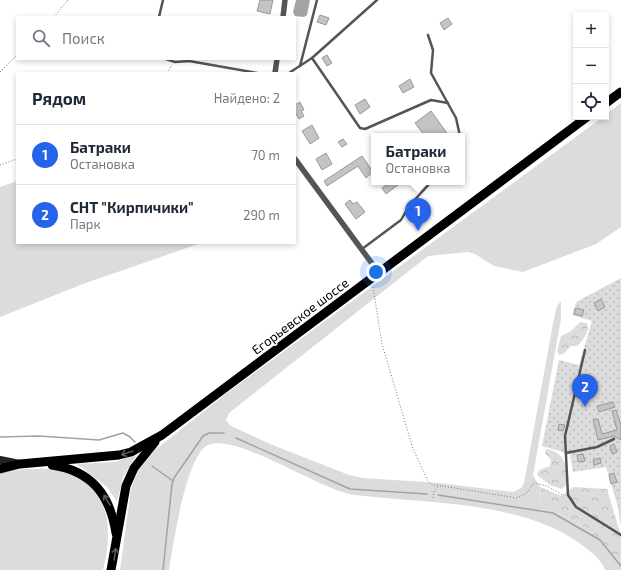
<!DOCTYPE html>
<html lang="ru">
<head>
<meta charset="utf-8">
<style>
	body { margin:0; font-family:"Exo 2",sans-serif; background:#f6f6f7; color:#1f2937 }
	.controls { position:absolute; right:12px; top:12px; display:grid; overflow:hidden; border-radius:0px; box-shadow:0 2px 6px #0003 }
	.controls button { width:36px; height:36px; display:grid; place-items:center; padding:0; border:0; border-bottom:1px solid #e0e1e3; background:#fff; color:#1f2937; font:20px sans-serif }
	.you { position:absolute; left:376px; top:272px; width:14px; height:14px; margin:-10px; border:3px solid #fff; border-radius:50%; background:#1a73e8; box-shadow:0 0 0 6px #1a73e833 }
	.badge { display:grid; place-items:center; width:26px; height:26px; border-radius:50%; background:#2563eb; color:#fff; font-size:13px; font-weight:700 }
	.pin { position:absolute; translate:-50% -33px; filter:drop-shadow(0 1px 2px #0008) }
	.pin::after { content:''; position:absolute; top:21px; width:14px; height:12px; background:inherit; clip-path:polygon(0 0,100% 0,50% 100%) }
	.popup { position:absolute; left:371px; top:133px; width:94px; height:52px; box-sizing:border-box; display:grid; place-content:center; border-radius:0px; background:#fff; filter:drop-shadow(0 1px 3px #0005); font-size:13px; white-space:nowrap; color:#747a83 }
	.popup b { font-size:15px; color:#1f2937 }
	.popup::after { content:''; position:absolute; left:50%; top:100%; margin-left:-8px; border:8px solid transparent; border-top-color:#fff }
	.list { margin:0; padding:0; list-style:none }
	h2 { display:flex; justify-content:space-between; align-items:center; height:52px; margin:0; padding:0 16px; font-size:17px }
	h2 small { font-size:13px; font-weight:400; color:#747a83 }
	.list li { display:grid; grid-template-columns:26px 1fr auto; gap:12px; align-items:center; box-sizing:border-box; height:60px; padding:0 16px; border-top:1px solid #e0e1e3 }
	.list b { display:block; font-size:15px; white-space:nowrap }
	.list p { margin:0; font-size:13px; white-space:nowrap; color:#747a83 }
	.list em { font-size:13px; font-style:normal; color:#747a83 }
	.icon { flex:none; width:22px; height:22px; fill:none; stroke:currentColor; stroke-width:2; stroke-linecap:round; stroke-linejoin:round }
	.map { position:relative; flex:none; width:621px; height:570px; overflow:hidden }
	.search { position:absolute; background:#fff; box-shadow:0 2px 6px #0003; left:16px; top:16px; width:280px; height:44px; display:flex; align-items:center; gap:10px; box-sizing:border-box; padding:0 14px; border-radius:0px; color:#747a83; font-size:15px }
	.panel { position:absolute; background:#fff; box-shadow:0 2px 6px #0003; left:16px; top:72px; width:280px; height:172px; border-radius:0px }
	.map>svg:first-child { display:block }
	.grass { fill:#dcdcdc }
	.forest { fill:url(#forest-crowns) }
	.park { fill:url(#park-dots) }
	.water { fill:#a3a3a3 }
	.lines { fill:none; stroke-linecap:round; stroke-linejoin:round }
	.stream { stroke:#a3a3a3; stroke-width:1.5 }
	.building { fill:#c4c4c4; stroke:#999 }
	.path { stroke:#777; stroke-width:1; stroke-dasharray:1 2; stroke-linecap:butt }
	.lane { stroke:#555; stroke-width:2.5 }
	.street { stroke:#555; stroke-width:5.5 }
	.secondary { stroke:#222; stroke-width:8 }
	.primary { stroke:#000; stroke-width:9 }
	.oneway { stroke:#595959 }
	.labels { text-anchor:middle; stroke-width:3; stroke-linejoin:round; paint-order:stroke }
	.street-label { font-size:13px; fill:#000; stroke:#fff }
</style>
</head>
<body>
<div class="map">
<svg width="621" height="570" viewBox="0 0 621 570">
	<defs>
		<pattern id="forest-crowns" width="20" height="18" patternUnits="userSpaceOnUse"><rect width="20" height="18" fill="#dcdcdc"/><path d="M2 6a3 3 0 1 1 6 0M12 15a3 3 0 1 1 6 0" fill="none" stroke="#bbb"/></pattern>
		<pattern id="park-dots" width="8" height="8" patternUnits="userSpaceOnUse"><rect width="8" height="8" fill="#dcdcdc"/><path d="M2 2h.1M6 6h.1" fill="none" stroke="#bbb" stroke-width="1.8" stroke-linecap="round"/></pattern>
	</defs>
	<rect width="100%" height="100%" fill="#fff"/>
	<g class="grass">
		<path d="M 621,103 L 621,227 L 596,244 L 523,272 L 494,266 L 475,254 L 468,252 L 428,256 L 229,413 L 226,420 L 231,426 L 270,444 L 349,475 L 363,478 L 440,483 L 513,492 L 521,488 L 524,483 L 554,318 L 557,306 L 561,301 L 561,319 L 533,475 L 540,487 L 539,503 L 589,529 L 590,539 L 615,570 L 605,570 C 603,562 594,554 587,549 C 528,500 428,504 355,495 C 320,491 236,432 208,445 C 186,455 173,546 169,570 L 120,570 L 131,489 L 138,471 L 155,450 L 227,393 L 603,117 L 606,117 L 606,114 Z"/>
		<path d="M 17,181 L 17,243 L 201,243 L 83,284 L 0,317 L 0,187 Z"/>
		<path d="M 137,455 L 130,465 L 123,478 L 117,502 L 108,488 L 77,464 L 115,462 Z"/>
		<path d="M 25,469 C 36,469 49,468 59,470 C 110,481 114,529 103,570 L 0,570 L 0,473 Z"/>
	</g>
	<g class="forest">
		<path d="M 580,322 L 587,323 C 590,331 583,341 577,346 L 571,346 L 563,354 L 559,355 L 557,351 L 561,336 L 571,331 Z"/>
		<path d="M 546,449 C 566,452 568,468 566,485 L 562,489 L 550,485 L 537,475 L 539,470 L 550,466 L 551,460 L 545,453 Z"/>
		<path d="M 540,487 L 561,496 L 574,487 L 607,489 L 621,536 L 621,570 L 615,570 L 590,539 L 589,529 L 539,503 Z"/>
	</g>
	<path class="park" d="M 621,278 L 621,528 L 618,507 L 606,467 L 573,472 L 570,454 L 542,446 L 559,360 L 579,365 L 592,321 L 572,315 L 576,302 Z"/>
	<path class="water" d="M 296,0 L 310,0 L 307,15 L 304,17 L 295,16 L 293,12 Z"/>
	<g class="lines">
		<g class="stream">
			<path d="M 0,437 L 39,436 L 99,440 L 123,433 L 130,437 L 135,442"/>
			<path d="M 236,438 L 350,489 L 427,494"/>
			<path d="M 152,466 L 173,481"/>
			<path d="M 438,495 L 553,513 L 600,540 L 621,566"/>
			<path d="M 163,570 L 172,484 L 174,478 L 203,436 L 209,433 L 224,433"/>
		</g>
	</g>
	<g class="building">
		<path d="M 260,0 L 273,0 L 270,14 L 257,11 Z"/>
		<path d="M 320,15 L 329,18 L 326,25 L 317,22 Z"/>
		<path d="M 448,18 L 452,24 L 444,30 L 440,23 Z"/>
		<path d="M 327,55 L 332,63 L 327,66 L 322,58 Z"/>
		<path d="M 410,79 L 414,87 L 403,93 L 399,86 Z"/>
		<path d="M 365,99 L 370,107 L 360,114 L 355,105 Z"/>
		<path d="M 300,102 L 304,110 L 301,111 L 304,116 L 299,119 L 295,112 L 295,105 Z"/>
		<path d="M 431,111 L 449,136 L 425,136 L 415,123 Z"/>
		<path d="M 312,125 L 319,138 L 310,144 L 302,131 Z"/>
		<path d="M 343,139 L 347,144 L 342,147 L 338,142 Z"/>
		<path d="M 326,153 L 332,164 L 322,170 L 316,159 Z"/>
		<path d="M 362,156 L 373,172 L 366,178 L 358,166 L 327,186 L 324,181 Z"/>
		<path d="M 390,182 L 402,182 L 386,194 L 382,188 Z"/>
		<path d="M 350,200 L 353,204 L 357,202 L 365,212 L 356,219 L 345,204 Z"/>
		<path d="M 601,299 L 605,307 L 598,311 L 594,303 Z"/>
		<path d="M 576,308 L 584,310 L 582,316 L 574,314 Z"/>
		<path d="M 613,402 L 615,407 L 599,412 L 597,406 Z"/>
		<path d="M 616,410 L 621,425 L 621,440 L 614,436 L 598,440 L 593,420 L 598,419 L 602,434 L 617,430 L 612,411 Z"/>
		<path d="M 559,424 L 565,425 L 563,431 L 558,430 Z"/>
		<path d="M 614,444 L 617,452 L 612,454 L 610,446 Z"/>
		<path d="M 583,454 L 585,461 L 578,462 L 577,455 Z"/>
		<path d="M 600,458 L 601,463 L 594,465 L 593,460 Z"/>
		<path d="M 614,473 L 617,482 L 611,484 L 609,475 Z"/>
	</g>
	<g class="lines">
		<g class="path">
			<path d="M 54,17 L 68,0"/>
			<path d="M 0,72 L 17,55"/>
			<path d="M 167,73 L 172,65"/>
			<path d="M 0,165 L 17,159"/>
			<path d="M 373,287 L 382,344 L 413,449 L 428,481 L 433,485 L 441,486"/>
			<path d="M 442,486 L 517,498 L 527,493 L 534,483 L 547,486 L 564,496"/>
			<path d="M 433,498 L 434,491 L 439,486"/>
		</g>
		<g class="lane">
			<path d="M 159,17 L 163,0"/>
			<path d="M 428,35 L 433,50 L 431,73 L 456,118 L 460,136"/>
			<path d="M 312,58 L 360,128 L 365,129 L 431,100 L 448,103"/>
			<path d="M 166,59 L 175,62 L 189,61 L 257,73"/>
			<path d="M 300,66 L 317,0"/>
			<path d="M 289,73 L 312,58 L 377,0"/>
			<path d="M 362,249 L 401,220 L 409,206 L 431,182"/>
			<path d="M 585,350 L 565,436 L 568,495 L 576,507 L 621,535"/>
			<path d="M 566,453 L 597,447 L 614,439"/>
		</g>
		<g class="street">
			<path d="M 283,17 L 285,0"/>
			<path d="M 275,73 L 277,59"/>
			<path d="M 295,159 L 379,273"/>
		</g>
		<path class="secondary" d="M 0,460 L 20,464"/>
		<g class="primary">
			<path d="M 606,103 L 621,92"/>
			<path d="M 52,465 C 92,471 110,495 116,533"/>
			<path d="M 0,469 L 20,464 L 119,455 L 131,452 L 162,435 L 587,117"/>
			<path d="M 111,570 L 126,486 L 134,468 L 155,442"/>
		</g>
	</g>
	<defs><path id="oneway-shaft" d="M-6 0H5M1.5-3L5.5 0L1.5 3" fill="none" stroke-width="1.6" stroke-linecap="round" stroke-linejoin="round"/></defs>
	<g class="oneway">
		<use href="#oneway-shaft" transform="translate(127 453) rotate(162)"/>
		<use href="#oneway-shaft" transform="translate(107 500) rotate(-121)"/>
		<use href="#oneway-shaft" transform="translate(115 554) rotate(-81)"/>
	</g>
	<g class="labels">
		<g class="street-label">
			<text transform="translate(300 316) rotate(-37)" y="5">Егорьевское шоссе</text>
		</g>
	</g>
</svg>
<div class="controls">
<button>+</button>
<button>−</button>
<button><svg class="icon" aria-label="locate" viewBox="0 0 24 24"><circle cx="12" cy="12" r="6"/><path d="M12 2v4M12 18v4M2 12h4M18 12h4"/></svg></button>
</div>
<div class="you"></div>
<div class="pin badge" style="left:418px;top:231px">1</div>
<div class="popup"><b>Батраки</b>Остановка</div>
<div class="pin badge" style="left:585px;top:407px">2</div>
<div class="search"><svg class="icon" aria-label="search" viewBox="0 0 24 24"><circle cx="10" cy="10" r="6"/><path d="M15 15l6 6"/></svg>Поиск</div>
<section class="panel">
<h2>Рядом<small>Найдено: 2</small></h2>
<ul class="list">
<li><span class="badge">1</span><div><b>Батраки</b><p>Остановка</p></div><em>70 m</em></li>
<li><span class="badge">2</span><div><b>СНТ &quot;Кирпичики&quot;</b><p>Парк</p></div><em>290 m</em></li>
</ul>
</section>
</div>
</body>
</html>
